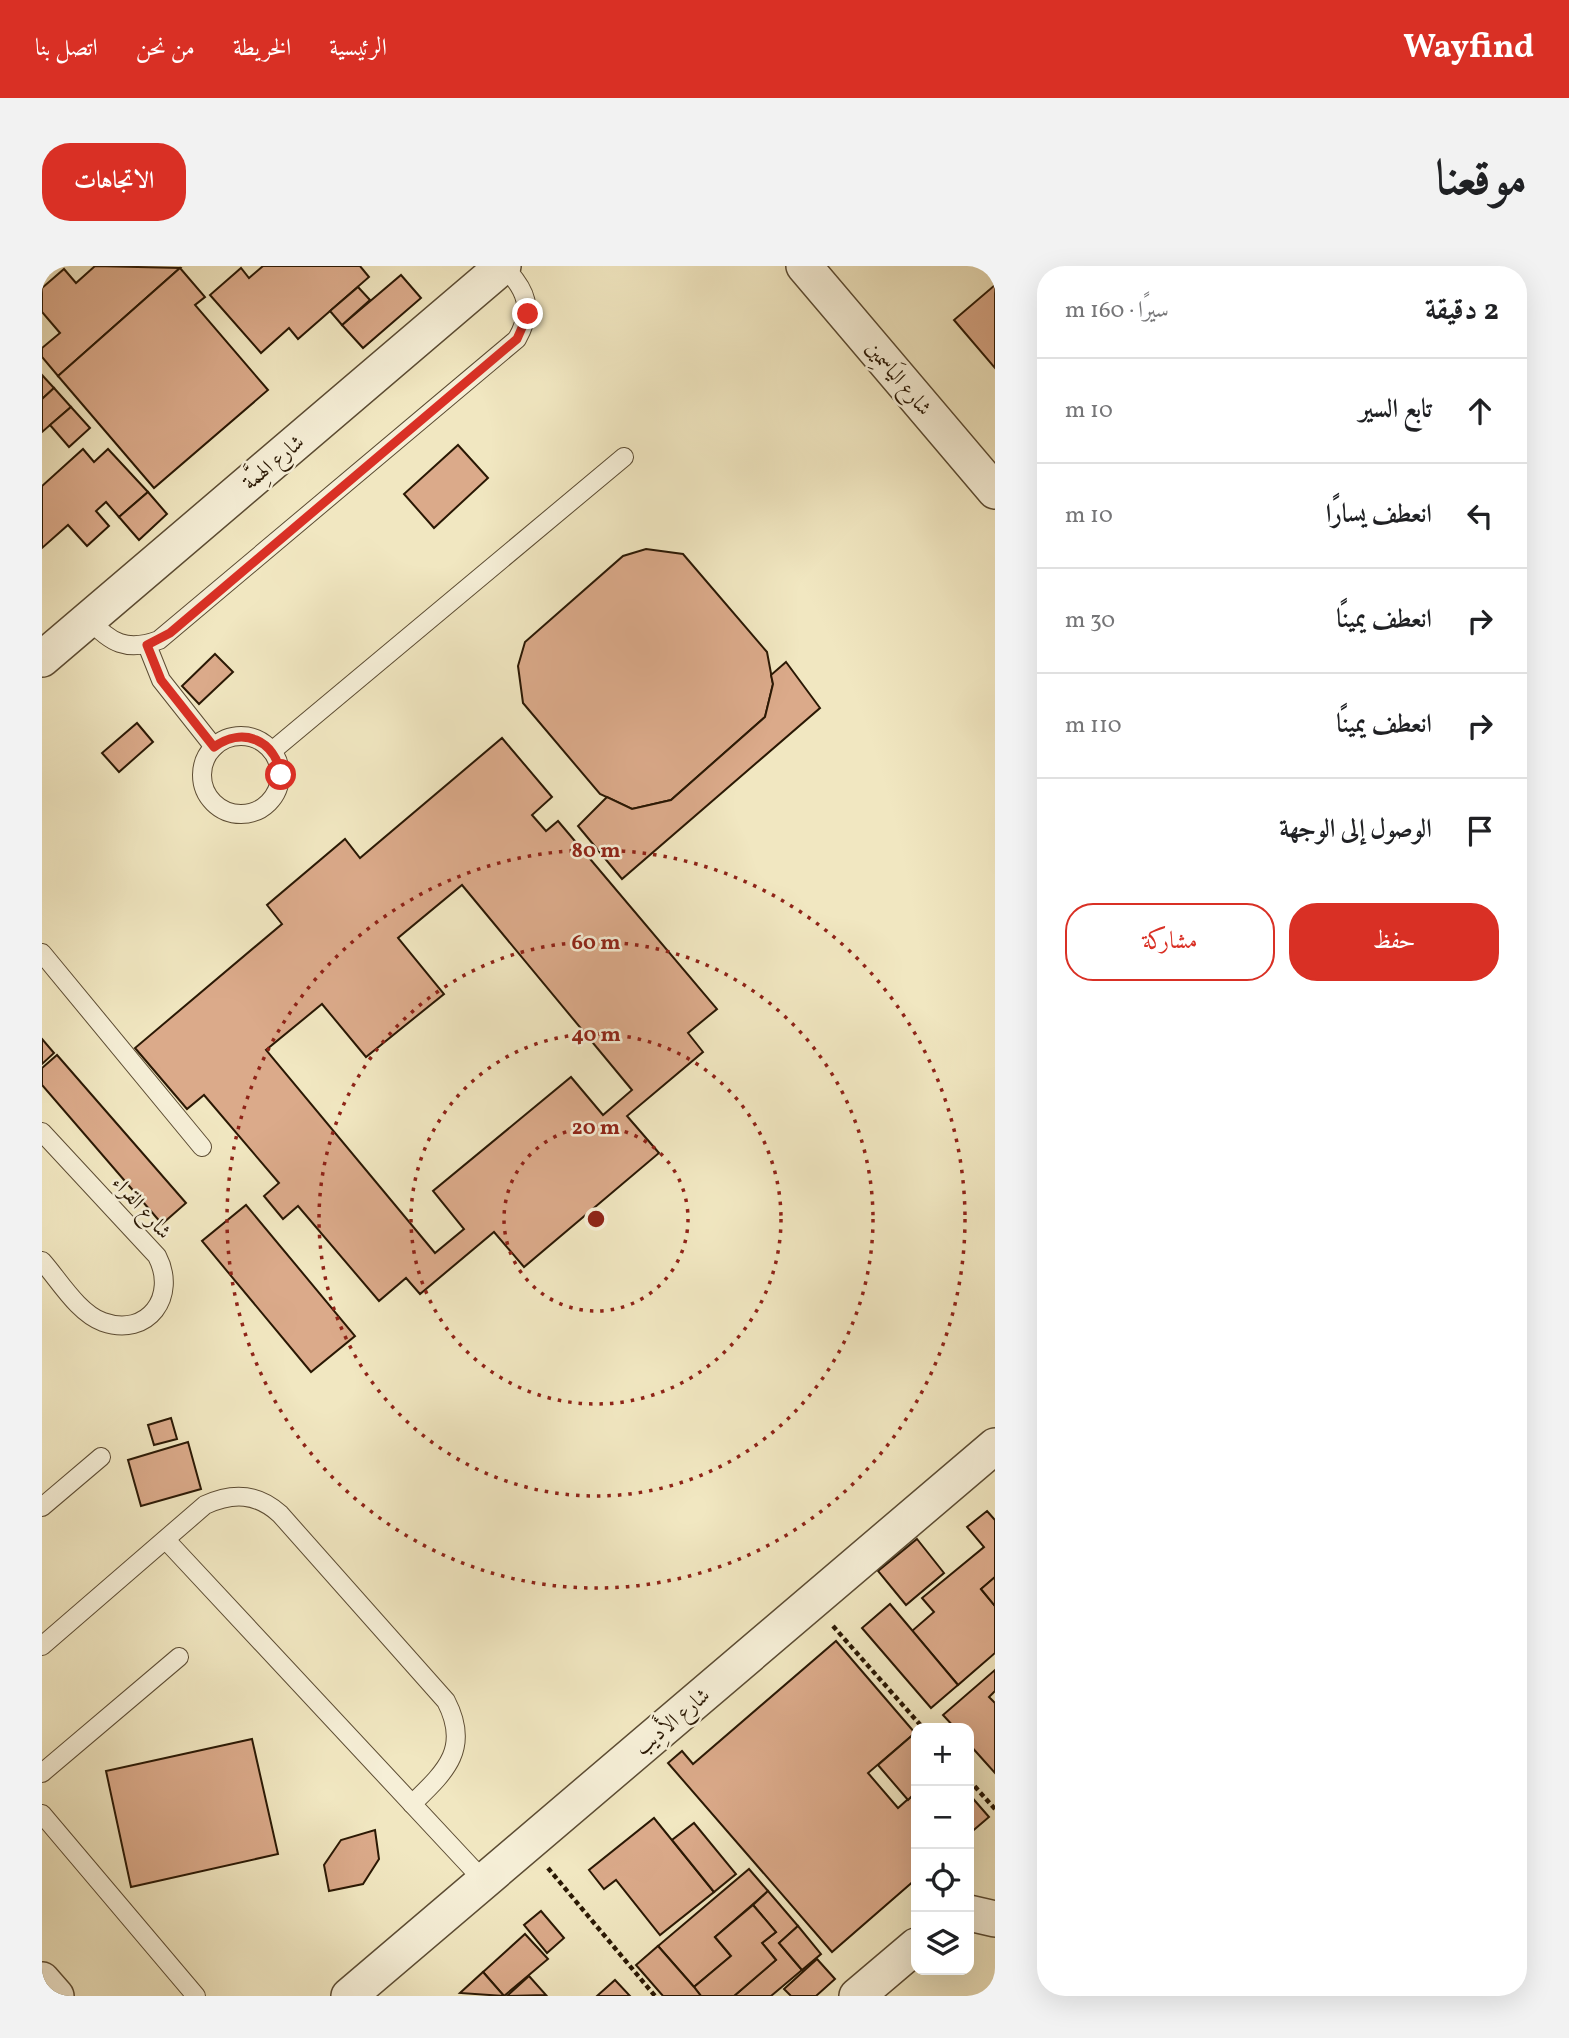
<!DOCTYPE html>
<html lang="ar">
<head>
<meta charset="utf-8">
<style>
	body { margin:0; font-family:Vollkorn,Amiri,serif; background:#f2f2f2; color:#202124; direction:rtl }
	.controls { position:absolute; right:21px; bottom:21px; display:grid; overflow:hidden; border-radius:14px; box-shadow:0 7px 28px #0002 }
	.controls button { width:63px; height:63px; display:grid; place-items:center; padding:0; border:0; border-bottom:2px solid #e0e0e0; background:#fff; color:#202124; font:35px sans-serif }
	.stop { position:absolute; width:21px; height:21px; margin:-16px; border:5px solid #d93025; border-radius:50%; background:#fff }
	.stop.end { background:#d93025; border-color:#fff; box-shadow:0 2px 7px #0008 }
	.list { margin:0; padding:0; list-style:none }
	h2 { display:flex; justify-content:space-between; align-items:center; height:91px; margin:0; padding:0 28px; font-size:30px }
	h2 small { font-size:23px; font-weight:400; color:#757577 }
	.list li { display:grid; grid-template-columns:46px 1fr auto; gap:21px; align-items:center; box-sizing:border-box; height:105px; padding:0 28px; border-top:2px solid #e0e0e0 }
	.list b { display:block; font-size:26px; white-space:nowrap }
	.list em { font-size:23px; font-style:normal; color:#757577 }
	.actions { display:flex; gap:14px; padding:21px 28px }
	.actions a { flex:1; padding:16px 0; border:2px solid #d93025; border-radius:28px; text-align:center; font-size:24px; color:#d93025 }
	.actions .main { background:#d93025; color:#fff }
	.icon { flex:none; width:38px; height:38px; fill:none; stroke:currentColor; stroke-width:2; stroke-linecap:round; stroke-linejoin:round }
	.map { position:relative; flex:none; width:953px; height:1730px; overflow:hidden; direction:ltr; border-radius:28px }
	header { display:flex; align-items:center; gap:42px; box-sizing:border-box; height:98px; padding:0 35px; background:#d93025; color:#fff }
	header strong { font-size:33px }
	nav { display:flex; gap:38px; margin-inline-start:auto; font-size:24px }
	.intro { display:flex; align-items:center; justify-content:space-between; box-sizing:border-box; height:168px; padding:0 42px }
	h1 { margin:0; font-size:49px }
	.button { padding:18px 32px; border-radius:28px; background:#d93025; color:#fff; font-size:24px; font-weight:700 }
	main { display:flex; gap:42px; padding:0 42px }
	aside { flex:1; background:#fff; border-radius:28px; box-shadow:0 7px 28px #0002 }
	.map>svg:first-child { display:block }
	.building { fill:#dbaa8a; stroke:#2a1804; stroke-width:2; fill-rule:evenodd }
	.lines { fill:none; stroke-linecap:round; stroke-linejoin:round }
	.service-casing { stroke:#5c4c33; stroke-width:20 }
	.minor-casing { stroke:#5c4c33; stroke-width:38 }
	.path { stroke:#2a1804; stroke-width:4.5; stroke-dasharray:5 3.5; stroke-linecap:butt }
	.service { stroke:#f6efd7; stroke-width:18 }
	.minor { stroke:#f6efd7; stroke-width:35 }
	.route { stroke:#d93025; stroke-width:9 }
	.ring { fill:none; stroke:#8f2418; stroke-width:3.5; stroke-dasharray:3.5 7 }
	.labels { text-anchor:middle; stroke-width:5; stroke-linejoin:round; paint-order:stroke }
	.street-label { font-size:21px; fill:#2a1804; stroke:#f6efd7 }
	.centre { fill:#8f2418; stroke:#f6efd7; stroke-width:3.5 }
	.ring-label { font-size:21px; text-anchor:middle; font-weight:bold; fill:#8f2418; stroke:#f6efd7; stroke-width:5; stroke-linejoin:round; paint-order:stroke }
</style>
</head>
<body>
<header>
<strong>Wayfind</strong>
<nav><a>الرئيسية</a><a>الخريطة</a><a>من نحن</a><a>اتصل بنا</a></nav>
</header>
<div class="intro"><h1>موقعنا</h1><a class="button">الاتجاهات</a></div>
<main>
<aside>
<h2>2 دقيقة<small>سيرًا · 160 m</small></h2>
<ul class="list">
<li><svg class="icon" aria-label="ahead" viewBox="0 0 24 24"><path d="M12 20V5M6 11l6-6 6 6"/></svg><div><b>تابع السير</b></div><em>10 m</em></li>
<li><svg class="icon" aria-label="left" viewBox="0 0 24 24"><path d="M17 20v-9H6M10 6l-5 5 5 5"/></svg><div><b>انعطف يسارًا</b></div><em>10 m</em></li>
<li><svg class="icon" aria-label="right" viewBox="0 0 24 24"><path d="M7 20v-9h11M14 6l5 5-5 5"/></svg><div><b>انعطف يمينًا</b></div><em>30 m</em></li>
<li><svg class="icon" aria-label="right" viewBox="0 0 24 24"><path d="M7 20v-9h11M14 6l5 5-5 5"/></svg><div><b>انعطف يمينًا</b></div><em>110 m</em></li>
<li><svg class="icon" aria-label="arrive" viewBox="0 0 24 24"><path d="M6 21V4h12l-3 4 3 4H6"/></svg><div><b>الوصول إلى الوجهة</b></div></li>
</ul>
<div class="actions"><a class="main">حفظ</a><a>مشاركة</a></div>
</aside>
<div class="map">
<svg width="953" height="1730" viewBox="0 0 953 1730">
	<rect width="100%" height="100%" fill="#f1e7c1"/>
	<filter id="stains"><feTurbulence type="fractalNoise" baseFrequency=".00286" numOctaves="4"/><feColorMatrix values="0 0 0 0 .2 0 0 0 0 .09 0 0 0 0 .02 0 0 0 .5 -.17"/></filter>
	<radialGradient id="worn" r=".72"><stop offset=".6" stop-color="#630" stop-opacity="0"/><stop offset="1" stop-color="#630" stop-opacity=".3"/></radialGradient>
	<g class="building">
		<path d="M 53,0 L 138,2 L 16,110 L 0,91 L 0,82 L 18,67 L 0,46 L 0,22 L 22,3 L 34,17 Z"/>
		<path d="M 221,0 L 318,0 L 327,11 L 256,73 L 247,62 L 219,87 L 168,29 L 199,2 L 207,12 Z"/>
		<path d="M 138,2 L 163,31 L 153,39 L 226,124 L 112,222 L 16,110 Z"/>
		<path d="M 359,9 L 379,32 L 321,82 L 300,59 Z"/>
		<path d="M 953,19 L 953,102 L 912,54 Z"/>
		<path d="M 316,21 L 328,34 L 300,59 L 288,45 Z"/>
		<path d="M 0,109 L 12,122 L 0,133 Z"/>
		<path d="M 12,122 L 29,141 L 0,166 L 0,133 Z"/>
		<path d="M 29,141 L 48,162 L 27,181 L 8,159 Z"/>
		<path d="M 416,179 L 446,212 L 392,262 L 362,228 Z"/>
		<path d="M 41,183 L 52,196 L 66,183 L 106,226 L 77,251 L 64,236 L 54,245 L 67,260 L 45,280 L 26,259 L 0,282 L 0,220 Z"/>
		<path d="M 106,226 L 125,248 L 97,274 L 77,251 Z"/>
		<path d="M 604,283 L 641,288 L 725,386 L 731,418 L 723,451 L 629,534 L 590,543 L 558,528 L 481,437 L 476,400 L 483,376 L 581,290 Z"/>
		<path d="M 173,388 L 191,406 L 157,438 L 140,420 Z"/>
		<path d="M 744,396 L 778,442 L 580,613 L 536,560 L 565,531 L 590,543 L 629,534 L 723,451 L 731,418 L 729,409 Z"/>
		<path d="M 95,457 L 111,476 L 77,506 L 60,487 Z"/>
		<path d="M 460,472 L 510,531 L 490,549 L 504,565 L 516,555 L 675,743 L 646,767 L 661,786 L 585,850 L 617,887 L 482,1001 L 452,966 L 378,1028 L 364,1012 L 337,1035 L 256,940 L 241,953 L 222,930 L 237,917 L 162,829 L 145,843 L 93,782 L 240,658 L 225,639 L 303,573 L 318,592 ZM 420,619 L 590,824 L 561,849 L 529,811 L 391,925 L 422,963 L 393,987 L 224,784 L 280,738 L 324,791 L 402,728 L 356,672 Z"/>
		<path d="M 0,773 L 12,787 L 0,798 Z"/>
		<path d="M 15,789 L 144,937 L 120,958 L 0,819 L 0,802 Z"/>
		<path d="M 204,939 L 313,1070 L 269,1106 L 160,975 Z"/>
		<path d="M 129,1152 L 135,1173 L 112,1179 L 106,1159 Z"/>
		<path d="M 146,1176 L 159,1223 L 99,1240 L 86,1194 Z"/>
		<path d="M 945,1245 L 953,1254 L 953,1311 L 939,1323 L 953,1340 L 953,1387 L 916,1419 L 870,1365 L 892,1346 L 880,1332 L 942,1281 L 925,1261 Z"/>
		<path d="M 875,1273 L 902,1307 L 864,1339 L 836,1305 Z"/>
		<path d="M 953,1311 L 953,1340 L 939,1323 Z"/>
		<path d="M 848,1338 L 916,1419 L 889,1442 L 820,1362 Z"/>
		<path d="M 794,1375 L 873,1467 L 826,1507 L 856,1542 L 874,1526 L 874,1613 L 790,1686 L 626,1497 L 640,1485 L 651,1498 Z"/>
		<path d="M 953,1404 L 953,1425 L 947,1431 L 953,1437 L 953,1507 L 927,1478 L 927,1462 L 913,1462 L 901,1449 Z"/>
		<path d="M 873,1467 L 874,1526 L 866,1534 L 836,1499 Z"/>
		<path d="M 210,1473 L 236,1588 L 89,1621 L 64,1505 Z"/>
		<path d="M 927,1528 L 947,1551 L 927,1568 Z"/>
		<path d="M 612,1552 L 672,1626 L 618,1669 L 574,1614 L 562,1623 L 547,1604 Z"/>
		<path d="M 652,1557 L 694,1608 L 672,1626 L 630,1574 Z"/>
		<path d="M 333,1564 L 337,1593 L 321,1618 L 287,1625 L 282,1599 L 299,1574 Z"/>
		<path d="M 707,1603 L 726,1625 L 673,1671 L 689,1690 L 652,1721 L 616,1680 Z"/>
		<path d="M 726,1625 L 756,1660 L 737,1677 L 760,1704 L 729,1730 L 692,1730 L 734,1694 L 720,1677 L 734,1666 L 711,1639 Z"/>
		<path d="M 711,1639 L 734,1666 L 720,1677 L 734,1694 L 692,1730 L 659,1730 L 652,1721 L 689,1690 L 673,1671 Z"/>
		<path d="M 499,1645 L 522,1672 L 505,1687 L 482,1659 Z"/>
		<path d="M 756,1660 L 779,1688 L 760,1704 L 737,1677 Z"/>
		<path d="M 483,1668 L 506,1693 L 462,1730 L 441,1706 Z"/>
		<path d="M 616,1680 L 652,1721 L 659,1730 L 621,1730 L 594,1699 Z"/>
		<path d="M 775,1693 L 793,1713 L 774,1730 L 749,1730 L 742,1723 Z"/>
		<path d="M 441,1706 L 462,1730 L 418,1727 Z"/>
		<path d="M 487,1710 L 504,1729 L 465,1730 Z"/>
		<path d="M 573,1714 L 588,1730 L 555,1730 Z"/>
	</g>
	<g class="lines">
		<defs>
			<g id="service">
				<path d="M 47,353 C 68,377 85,386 117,374 L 475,73 C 492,43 485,24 461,0"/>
				<path d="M 105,379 L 119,414 L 172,481"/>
				<circle cx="199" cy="509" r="39"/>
				<path d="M 230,485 L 582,191"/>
				<path d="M 0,687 L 160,881"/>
				<path d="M 0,866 L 115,990 C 136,1030 106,1072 61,1056 C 36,1047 17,1014 0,995"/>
				<path d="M 0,1241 L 59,1191"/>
				<path d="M 124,1274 L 442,1615"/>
				<path d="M 0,1380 L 163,1239 C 191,1226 215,1227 238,1248 L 404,1435 C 429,1483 403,1506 370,1538"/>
				<path d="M 0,1507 L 137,1391"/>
				<path d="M 0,1548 L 154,1730"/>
			</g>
			<g id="minor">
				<path d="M 762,0 L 953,225"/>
				<path d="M 0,393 L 461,0"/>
				<path d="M 927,1647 L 953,1653"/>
				<path d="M 0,1714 L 14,1730"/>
				<path d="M 307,1730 L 953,1180"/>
				<path d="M 815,1730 L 874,1680"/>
			</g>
		</defs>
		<use href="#service" class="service-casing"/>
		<use href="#minor" class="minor-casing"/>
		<g class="path">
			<path d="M 791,1360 L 881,1462"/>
			<path d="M 927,1514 L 953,1543"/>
			<path d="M 506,1602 L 613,1730"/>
		</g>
		<use href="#service" class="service"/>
		<use href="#minor" class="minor"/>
	</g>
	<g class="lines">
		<path class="route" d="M 239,509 C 233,474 201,460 172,481 L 119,414 L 105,379 L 128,367 L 475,73 L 486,48"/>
	</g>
	<g class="ring">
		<circle cx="554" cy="953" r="92"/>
		<circle cx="554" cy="953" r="185"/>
		<circle cx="554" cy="953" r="277"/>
		<circle cx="554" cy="953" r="369"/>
	</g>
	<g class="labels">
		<g class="street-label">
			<text transform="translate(857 112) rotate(50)" y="7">شارع اليَاسمِين</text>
			<text transform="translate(231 196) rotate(-40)" y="7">شارع الهِمَّة</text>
			<text transform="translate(100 941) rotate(48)" y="7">شارع القراء</text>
			<text transform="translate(630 1455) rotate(-40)" y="7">شارع الأَدِيب</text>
		</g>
	</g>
	<circle cx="554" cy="953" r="10" class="centre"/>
	<g class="ring-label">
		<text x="554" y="591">80 m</text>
		<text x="554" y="683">60 m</text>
		<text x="554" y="775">40 m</text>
		<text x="554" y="868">20 m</text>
	</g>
	<rect width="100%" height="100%" filter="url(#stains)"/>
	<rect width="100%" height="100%" fill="url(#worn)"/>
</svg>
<div class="controls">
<button>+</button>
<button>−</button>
<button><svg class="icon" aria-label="locate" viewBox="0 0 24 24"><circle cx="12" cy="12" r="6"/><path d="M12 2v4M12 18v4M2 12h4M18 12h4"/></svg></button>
<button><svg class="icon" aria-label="layers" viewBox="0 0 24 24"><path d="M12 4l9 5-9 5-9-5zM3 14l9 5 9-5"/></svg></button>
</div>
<div class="stop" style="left:239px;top:509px"></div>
<div class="stop end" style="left:486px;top:48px"></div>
</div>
</main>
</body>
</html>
